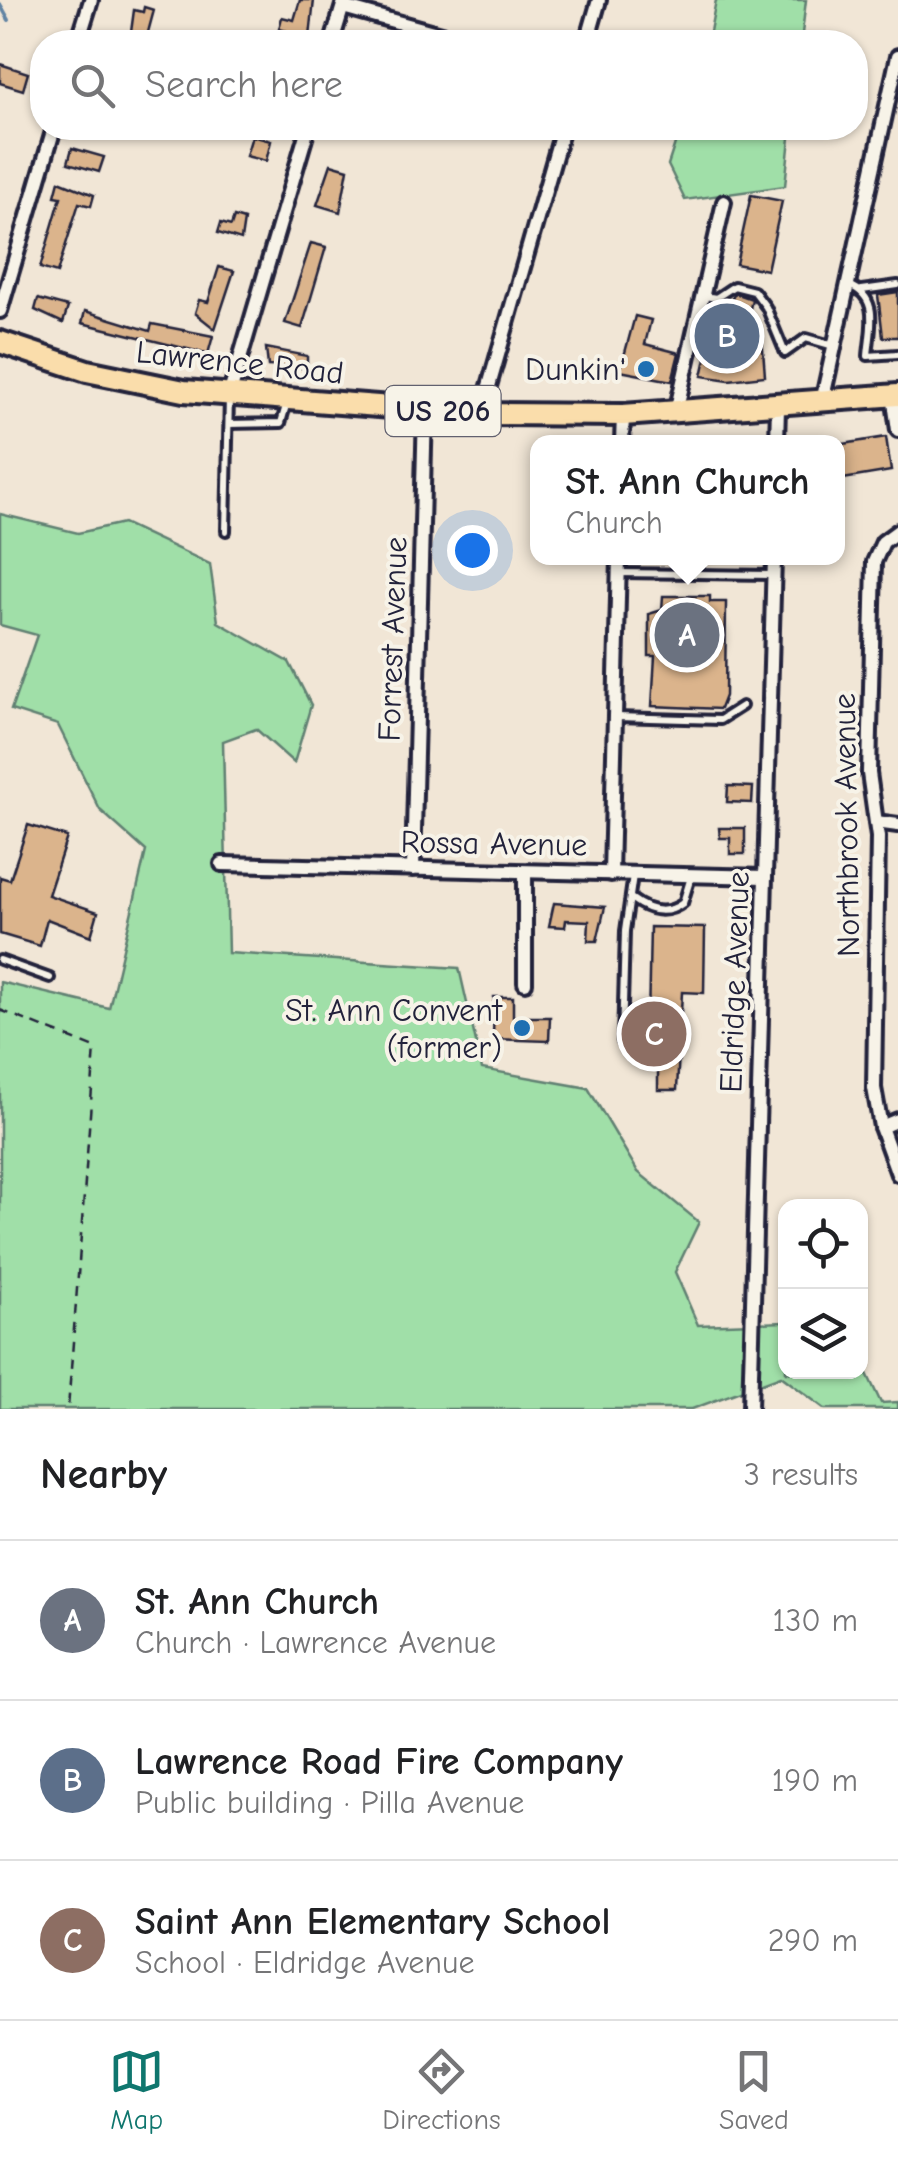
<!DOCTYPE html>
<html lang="en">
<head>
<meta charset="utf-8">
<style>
	body { margin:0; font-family:"Comic Neue",sans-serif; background:#f2f2f2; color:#202124 }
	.controls { position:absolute; right:30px; bottom:30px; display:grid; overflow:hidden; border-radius:20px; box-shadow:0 2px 8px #0004 }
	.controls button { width:90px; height:90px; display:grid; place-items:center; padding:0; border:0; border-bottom:2px solid #e0e0e0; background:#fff; color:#202124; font:50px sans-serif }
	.you { position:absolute; left:472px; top:550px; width:35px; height:35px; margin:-25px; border:8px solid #fff; border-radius:50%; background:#1a73e8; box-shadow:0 0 0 15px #1a73e833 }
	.badge { display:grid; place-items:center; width:65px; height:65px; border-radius:50%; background:#0f766e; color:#fff; font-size:32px; font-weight:700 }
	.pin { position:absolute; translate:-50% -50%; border:5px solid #fff; box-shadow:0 2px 10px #0006 }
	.popup { position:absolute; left:530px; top:435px; width:315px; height:130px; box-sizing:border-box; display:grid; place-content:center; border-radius:20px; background:#fff; filter:drop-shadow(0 2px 8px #0005); font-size:32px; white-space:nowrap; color:#757577 }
	.popup b { font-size:38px; color:#202124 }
	.popup::after { content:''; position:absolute; left:50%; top:100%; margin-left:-20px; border:20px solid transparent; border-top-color:#fff }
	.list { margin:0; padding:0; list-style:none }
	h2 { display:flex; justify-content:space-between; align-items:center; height:130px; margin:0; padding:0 40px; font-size:42px }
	h2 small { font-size:32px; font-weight:400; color:#757577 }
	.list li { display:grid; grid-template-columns:65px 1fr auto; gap:30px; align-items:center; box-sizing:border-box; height:160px; padding:0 40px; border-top:2px solid #e0e0e0 }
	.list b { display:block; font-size:38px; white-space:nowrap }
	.list p { margin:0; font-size:32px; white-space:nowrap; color:#757577 }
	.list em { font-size:32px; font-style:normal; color:#757577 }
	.icon { flex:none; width:55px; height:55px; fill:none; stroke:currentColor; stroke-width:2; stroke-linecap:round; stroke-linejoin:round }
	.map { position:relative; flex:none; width:898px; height:1409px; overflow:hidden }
	.search { position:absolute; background:#fff; box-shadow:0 2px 8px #0004; left:30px; right:30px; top:30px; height:110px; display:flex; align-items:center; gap:25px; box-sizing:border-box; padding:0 35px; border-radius:40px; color:#757577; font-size:38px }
	.sheet { height:610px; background:#fff }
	nav { display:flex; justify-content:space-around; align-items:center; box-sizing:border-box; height:140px; border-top:2px solid #e0e0e0; background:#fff; font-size:28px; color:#757577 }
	nav a { display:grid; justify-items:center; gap:5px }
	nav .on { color:#0f766e }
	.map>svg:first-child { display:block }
	.green { fill:#a0dfa8; stroke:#618072; stroke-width:2.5 }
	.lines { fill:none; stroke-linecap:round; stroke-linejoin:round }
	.stream { stroke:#6083a3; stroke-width:4 }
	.building { fill:#dbb48c; stroke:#22223b; stroke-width:2.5 }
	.service-casing { stroke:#22223b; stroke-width:14 }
	.minor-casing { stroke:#22223b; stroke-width:20 }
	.primary-casing { stroke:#22223b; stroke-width:28 }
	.path { stroke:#22223b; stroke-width:2.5; stroke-dasharray:10 8; stroke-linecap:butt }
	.service { stroke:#f7f3e8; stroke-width:6 }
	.minor { stroke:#f7f3e8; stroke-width:12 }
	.primary { stroke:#faddab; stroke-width:20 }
	.poi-dot { fill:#1f6fb2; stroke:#f7f3e8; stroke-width:4 }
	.labels { text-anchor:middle; stroke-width:8; stroke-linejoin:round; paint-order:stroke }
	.shield { fill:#f7f3e8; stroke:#62616f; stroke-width:2.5 }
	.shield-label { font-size:30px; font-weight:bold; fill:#22223b }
	.street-label { font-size:32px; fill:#22223b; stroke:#f7f3e8 }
	.poi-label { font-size:32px; fill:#22223b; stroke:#f7f3e8; text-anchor:end }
</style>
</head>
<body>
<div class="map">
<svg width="898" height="1409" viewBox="0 0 898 1409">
	<rect width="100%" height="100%" fill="#f1e6d6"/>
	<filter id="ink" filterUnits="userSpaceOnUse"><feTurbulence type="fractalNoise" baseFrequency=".01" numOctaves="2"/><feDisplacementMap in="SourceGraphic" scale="20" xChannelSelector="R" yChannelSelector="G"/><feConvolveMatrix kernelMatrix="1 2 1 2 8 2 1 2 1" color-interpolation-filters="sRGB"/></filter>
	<g filter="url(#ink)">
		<g class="green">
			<path d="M 716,0 L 806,0 L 801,42 L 708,42 Z"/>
			<path d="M 680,128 L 791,128 L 785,186 L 685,200 L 668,165 Z"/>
			<path d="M 0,514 L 78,533 L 123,523 L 210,564 L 218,622 L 289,662 L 311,705 L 294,763 L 256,729 L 223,741 L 228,953 L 459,968 L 482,1069 L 588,1088 L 638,1172 L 699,1222 L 675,1272 L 698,1325 L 785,1322 L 786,1372 L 860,1372 L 861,1361 L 881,1403 L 898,1402 L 898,1409 L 825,1409 L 781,1376 L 692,1409 L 0,1409 L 0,982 L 109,1008 L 146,851 L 100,810 L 58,725 L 11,710 L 37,635 L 0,625 Z"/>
		</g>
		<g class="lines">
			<path class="stream" d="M 0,4 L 9,20"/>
		</g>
		<g class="building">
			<path d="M 300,0 L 314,0 L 310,37 L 279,29 L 282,17 L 294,20 Z"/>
			<path d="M 144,7 L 154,10 L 147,36 L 131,32 L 134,10 L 143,12 Z"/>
			<path d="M 0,64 L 28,73 L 23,90 L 0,83 Z"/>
			<path d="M 252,136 L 271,141 L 266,161 L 246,156 Z"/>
			<path d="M 72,148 L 104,157 L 99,172 L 68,163 Z"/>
			<path d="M 331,164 L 348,169 L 340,212 L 317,205 Z"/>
			<path d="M 59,181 L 94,195 L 91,206 L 79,203 L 57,273 L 40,268 L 61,197 L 55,196 Z"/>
			<path d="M 751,195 L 782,201 L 767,270 L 736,264 Z"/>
			<path d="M 234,217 L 244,220 L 241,240 L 218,233 L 221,223 L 231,226 Z"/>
			<path d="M 311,243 L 326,247 L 302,328 L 285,323 Z"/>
			<path d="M 219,267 L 234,271 L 215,329 L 195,313 L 199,300 L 208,302 Z"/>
			<path d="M 898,292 L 898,337 L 883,337 L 878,295 Z"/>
			<path d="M 735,293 L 752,299 L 744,337 L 762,336 L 765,376 L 729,380 L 702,376 L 718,305 L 728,306 Z"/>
			<path d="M 38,299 L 68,307 L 63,323 L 35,310 Z"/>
			<path d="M 85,311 L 150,331 L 152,324 L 213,336 L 208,354 L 82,323 Z"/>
			<path d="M 635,316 L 651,320 L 645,344 L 679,353 L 672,381 L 620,371 Z"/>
			<path d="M 266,348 L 307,356 L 307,368 L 268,366 Z"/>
			<path d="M 886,437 L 891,471 L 837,480 L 837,445 Z"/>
			<path d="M 663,596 L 710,596 L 710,602 L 726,602 L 725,696 L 720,709 L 652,706 L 655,656 L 649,656 L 649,614 L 662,610 Z"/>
			<path d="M 728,786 L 753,787 L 752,803 L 727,802 Z"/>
			<path d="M 28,825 L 67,837 L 48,895 L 98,912 L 91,936 L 47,919 L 40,946 L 0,934 L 0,877 L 10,880 Z"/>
			<path d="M 719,828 L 745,828 L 745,854 L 730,854 L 730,838 L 720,838 Z"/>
			<path d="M 554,903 L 605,907 L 597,941 L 588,941 L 589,921 L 566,920 L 565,927 L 549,926 Z"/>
			<path d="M 650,927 L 705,928 L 704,993 L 682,992 L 677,1090 L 658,1090 L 658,1069 L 647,1069 Z"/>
			<path d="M 494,997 L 513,997 L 513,1017 L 550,1017 L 549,1041 L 493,1039 Z"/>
		</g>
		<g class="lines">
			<defs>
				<g id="service">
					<path d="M 849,285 C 881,298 870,328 868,356 L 898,354"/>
					<path d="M 862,290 L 898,285"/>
					<path d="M 704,296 L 716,298 L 734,286 L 754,291 L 766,307 L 785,353 L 806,338 L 834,346"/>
					<path d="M 229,424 L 281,423 L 287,402"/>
					<path d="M 226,531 L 229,397"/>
					<path d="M 620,573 L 773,575"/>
					<path d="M 616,717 L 720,720 L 742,706"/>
					<path d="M 632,899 C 648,911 666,916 683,903 L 691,877"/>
					<path d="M 0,960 L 50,978"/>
					<path d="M 622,1042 L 625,931 L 633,875"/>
				</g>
				<g id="minor">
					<path d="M 343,7 L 469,42"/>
					<path d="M 78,42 L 91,0"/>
					<path d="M 332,42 L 344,2"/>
					<path d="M 587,42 L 599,0"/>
					<path d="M 0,311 L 54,128"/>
					<path d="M 893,395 L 898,430"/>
					<path d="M 229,396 L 308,128"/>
					<path d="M 822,402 L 898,56"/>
					<path d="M 676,412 L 724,202"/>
					<path d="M 481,414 L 563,128"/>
					<path d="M 622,442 L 623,415"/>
					<path d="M 777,442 L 778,407"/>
					<path d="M 898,531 L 883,542 L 874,562 L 869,773 L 878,837 L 874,1088 L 881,1127 L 898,1174"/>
					<path d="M 876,822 L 898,825"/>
					<path d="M 222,864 L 765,877"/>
					<path d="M 413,869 L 425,410"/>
					<path d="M 525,872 L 525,983"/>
					<path d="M 611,874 L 619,558"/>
					<path d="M 881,1127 L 898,1120"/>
					<path d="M 750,1409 L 774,558"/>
				</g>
				<path id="primary" d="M 0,342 L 87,371 L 184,391 L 481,414 L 623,415 L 898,395"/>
			</defs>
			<use href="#service" class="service-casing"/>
			<use href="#minor" class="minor-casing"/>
			<use href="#primary" class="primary-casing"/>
			<path class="path" d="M 0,1010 L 95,1048 L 68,1409"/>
			<use href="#service" class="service"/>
			<use href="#minor" class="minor"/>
			<use href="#primary" class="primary"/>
		</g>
	</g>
	<g class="poi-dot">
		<circle cx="646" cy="369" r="10"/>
		<circle cx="522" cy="1028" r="10"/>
	</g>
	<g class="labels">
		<rect class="shield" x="385.5" y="386" width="115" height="50" rx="8"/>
		<g class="shield-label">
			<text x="443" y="421">US 206</text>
		</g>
		<g class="street-label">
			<text transform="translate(240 362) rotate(6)" y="11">Lawrence Road</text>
			<text transform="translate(392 639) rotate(-88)" y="11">Forrest Avenue</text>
			<text transform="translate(846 825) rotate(-91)" y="11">Northbrook Avenue</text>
			<text transform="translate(494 843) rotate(1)" y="11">Rossa Avenue</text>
			<text transform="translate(734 982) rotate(-88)" y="11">Eldridge Avenue</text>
		</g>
		<g class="poi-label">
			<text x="626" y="380">Dunkin'</text>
			<text x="502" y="1021">St. Ann Convent<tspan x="502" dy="37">(former)</tspan></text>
		</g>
	</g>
</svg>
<div class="controls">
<button><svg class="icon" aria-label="locate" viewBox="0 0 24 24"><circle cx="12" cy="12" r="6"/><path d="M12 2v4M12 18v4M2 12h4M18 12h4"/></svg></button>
<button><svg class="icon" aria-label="layers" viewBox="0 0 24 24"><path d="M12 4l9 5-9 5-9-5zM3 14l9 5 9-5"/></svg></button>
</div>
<div class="you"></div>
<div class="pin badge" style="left:687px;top:635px;background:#6b7280">A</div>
<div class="popup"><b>St. Ann Church</b>Church</div>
<div class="pin badge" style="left:727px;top:336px;background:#5c6f8a">B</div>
<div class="pin badge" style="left:654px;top:1034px;background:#8d6e63">C</div>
<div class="search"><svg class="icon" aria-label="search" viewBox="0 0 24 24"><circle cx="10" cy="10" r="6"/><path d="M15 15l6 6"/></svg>Search here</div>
</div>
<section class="sheet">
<h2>Nearby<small>3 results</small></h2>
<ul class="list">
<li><span class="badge" style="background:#6b7280">A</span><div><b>St. Ann Church</b><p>Church · Lawrence Avenue</p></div><em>130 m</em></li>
<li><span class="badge" style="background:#5c6f8a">B</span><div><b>Lawrence Road Fire Company</b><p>Public building · Pilla Avenue</p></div><em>190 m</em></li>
<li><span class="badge" style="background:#8d6e63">C</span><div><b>Saint Ann Elementary School</b><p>School · Eldridge Avenue</p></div><em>290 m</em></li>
</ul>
</section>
<nav>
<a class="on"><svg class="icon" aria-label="map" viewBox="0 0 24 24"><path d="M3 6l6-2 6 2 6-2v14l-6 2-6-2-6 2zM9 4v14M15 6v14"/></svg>Map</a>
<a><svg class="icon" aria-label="directions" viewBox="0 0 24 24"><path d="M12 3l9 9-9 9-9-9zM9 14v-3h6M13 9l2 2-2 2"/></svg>Directions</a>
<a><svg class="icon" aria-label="saved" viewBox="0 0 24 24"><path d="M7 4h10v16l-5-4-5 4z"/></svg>Saved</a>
</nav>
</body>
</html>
